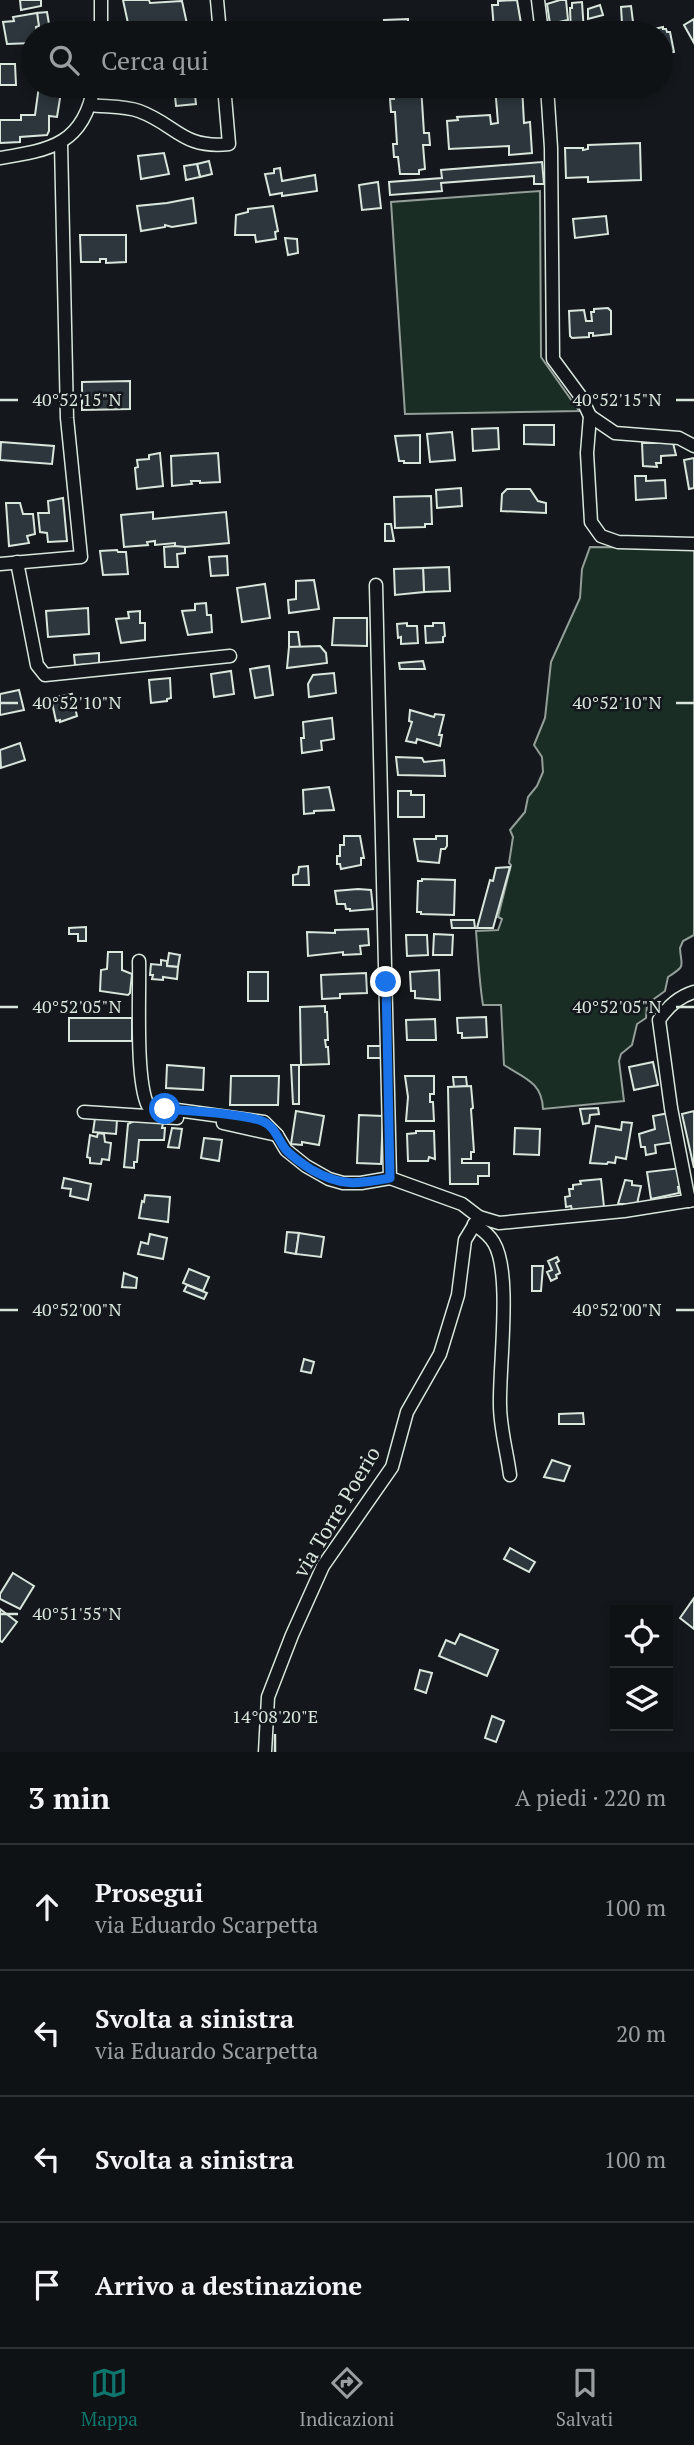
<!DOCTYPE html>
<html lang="it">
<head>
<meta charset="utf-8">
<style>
	body { margin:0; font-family:"PT Serif",serif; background:#181b1e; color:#f1f3f6 }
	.controls { position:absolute; right:21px; bottom:21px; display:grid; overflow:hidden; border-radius:0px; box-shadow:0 4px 10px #0003 }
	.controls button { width:63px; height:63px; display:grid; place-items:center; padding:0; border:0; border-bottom:2px solid #2f3234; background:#0f1215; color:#f1f3f6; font:35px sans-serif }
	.stop { position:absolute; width:21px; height:21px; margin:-16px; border:5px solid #1a73e8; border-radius:50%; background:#fff }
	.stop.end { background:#1a73e8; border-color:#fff; box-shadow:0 2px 7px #0008 }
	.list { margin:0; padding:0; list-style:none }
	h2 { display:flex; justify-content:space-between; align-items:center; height:91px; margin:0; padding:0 28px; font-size:30px }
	h2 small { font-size:23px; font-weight:400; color:#9b9ea0 }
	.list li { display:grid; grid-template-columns:46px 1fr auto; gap:21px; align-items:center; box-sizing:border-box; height:126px; padding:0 28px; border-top:2px solid #2f3234 }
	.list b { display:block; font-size:26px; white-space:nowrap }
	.list p { margin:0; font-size:23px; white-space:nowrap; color:#9b9ea0 }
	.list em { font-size:23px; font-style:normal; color:#9b9ea0 }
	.icon { flex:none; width:38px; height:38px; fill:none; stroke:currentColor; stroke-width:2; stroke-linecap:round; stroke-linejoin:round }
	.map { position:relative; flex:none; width:694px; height:1752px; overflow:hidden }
	.search { position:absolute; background:#0f1215; box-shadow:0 4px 10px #0003; left:21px; right:21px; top:21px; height:77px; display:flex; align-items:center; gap:18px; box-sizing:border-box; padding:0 24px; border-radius:38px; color:#9b9ea0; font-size:26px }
	.sheet { height:595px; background:#0f1215 }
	nav { display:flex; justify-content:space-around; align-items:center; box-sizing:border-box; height:98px; border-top:2px solid #2f3234; background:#0f1215; font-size:19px; color:#9b9ea0 }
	nav a { display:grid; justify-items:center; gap:4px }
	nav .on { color:#0f766e }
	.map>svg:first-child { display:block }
	.green { fill:#1a2d24; stroke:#939e99; stroke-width:2 }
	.building { fill:#2c363c; stroke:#d8e6dc; stroke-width:2 }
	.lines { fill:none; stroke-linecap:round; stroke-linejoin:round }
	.minor-casing { stroke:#d8e6dc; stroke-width:15 }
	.minor { stroke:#14181c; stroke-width:12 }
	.route { stroke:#1a73e8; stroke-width:9 }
	.ticks { fill:none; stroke:#d8e6dc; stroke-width:2.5 }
	.labels { text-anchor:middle; stroke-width:5; stroke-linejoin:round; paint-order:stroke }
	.street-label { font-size:21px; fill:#d8e6dc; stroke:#14181c }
	.ticks-label { font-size:18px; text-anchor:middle; fill:#d8e6dc; stroke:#14181c; stroke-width:5; stroke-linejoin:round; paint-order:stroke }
</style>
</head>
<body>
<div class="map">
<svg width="694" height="1752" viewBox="0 0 694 1752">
	<rect width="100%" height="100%" fill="#14181c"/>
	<g class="green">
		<path d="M 540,191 L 541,357 L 579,411 L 405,414 L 391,202 Z"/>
		<path d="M 590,547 L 694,548 L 694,935 L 683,941 L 680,948 C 681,967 687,965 668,977 L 665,991 L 647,1004 L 646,1018 L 637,1024 L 632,1045 L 621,1054 L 619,1061 L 624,1101 L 543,1109 C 542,1082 524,1078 504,1065 L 501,1005 L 483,1005 C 479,980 478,956 476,931 L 498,930 L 502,919 L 498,917 L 511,865 L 509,863 L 513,837 L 510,830 L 525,812 L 528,797 L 537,786 L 543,772 L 542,757 L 534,745 L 545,718 L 551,662 L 580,598 L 582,569 Z"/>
	</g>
	<g class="building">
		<path d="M 20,0 L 41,0 L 41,6 L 21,10 Z"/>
		<path d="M 123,0 L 149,0 L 150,3 L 182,1 L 187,24 L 147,28 L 147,26 L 129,28 Z"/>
		<path d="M 517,0 L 522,29 L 518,29 L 518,33 L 488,33 L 488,30 L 494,30 L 492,5 L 498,5 L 498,1 Z"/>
		<path d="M 560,0 L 566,0 L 568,20 L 550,24 L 547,4 Z"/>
		<path d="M 582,2 L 584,33 L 566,33 L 571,33 L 570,8 L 572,8 L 572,3 Z"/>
		<path d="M 600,5 L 603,15 L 588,19 L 588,9 Z"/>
		<path d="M 631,6 L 633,22 L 622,23 L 621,7 Z"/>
		<path d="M 47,12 L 49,24 L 53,23 L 55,33 L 44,33 L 43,29 L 39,30 L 37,13 Z"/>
		<path d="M 37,13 L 39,26 L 36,27 L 37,33 L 33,33 L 33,43 L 7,44 L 3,22 L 14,21 L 13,17 Z"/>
		<path d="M 408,19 L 408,28 L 446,25 L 446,28 L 468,26 L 469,33 L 385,33 L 384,20 Z"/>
		<path d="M 694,19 L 694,43 L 684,25 Z"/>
		<path d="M 663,27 L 663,29 L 666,29 L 667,32 L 670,32 L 674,52 L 661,54 L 661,33 L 640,32 Z"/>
		<path d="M 0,64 L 15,64 L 16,85 L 0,85 Z"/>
		<path d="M 39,86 L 62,86 L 57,117 L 49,116 L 49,131 L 47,135 L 20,137 L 20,142 L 0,143 L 0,120 L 21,120 L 21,115 L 35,115 Z"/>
		<path d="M 155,86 L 156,92 L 132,94 L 133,86 Z"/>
		<path d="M 174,86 L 198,86 L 199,95 L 195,95 L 196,104 L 176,106 Z"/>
		<path d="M 393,86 L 421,86 L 424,133 L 429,133 L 430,145 L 423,145 L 425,169 L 419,170 L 419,174 L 400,174 L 398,157 L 394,157 L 393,144 L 397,144 L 395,112 L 391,112 L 390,99 L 394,99 Z"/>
		<path d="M 495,86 L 522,86 L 524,123 L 530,122 L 532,153 L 509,155 L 509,146 L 449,149 L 447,121 L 458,120 L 457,117 L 490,115 L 491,124 L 498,123 Z"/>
		<path d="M 640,143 L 641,180 L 588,182 L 588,177 L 566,178 L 565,148 L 583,148 L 583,150 L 588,149 L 588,145 Z"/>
		<path d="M 164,153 L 169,174 L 141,179 L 138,156 Z"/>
		<path d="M 209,161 L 212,174 L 200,177 L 197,164 Z"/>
		<path d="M 542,162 L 544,184 L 534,184 L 534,176 L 441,183 L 442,191 L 390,195 L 389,182 L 442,178 L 441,170 Z"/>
		<path d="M 197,164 L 200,177 L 186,180 L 184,166 Z"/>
		<path d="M 280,168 L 282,181 L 315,175 L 317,191 L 282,196 L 282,193 L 270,195 L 265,174 L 274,173 L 274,169 Z"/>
		<path d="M 378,182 L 381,208 L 362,210 L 359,185 Z"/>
		<path d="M 193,198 L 196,223 L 172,227 L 165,225 L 165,227 L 141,231 L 137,206 L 167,203 Z"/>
		<path d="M 273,206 L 278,231 L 275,232 L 276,239 L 256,242 L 255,235 L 235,235 L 236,215 L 248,212 L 248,209 Z"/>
		<path d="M 606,216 L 608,234 L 575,238 L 573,219 Z"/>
		<path d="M 80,235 L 126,235 L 126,262 L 106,263 L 106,259 L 100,259 L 100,262 L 81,262 Z"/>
		<path d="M 285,238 L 297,239 L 298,253 L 288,255 Z"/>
		<path d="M 608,308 L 611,311 L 611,334 L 593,336 L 593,333 L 589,333 L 589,337 L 572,338 L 570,336 L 569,311 L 584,310 L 586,321 L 592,321 L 591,312 L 594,312 L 594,309 Z"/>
		<path d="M 130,381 L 130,409 L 82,410 L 82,382 Z"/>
		<path d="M 524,425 L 554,425 L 554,445 L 524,444 Z"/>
		<path d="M 498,428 L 499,449 L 473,451 L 472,429 Z"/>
		<path d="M 452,432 L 455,460 L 430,462 L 427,434 Z"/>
		<path d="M 420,435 L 420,463 L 404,463 L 404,461 L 399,461 L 395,436 Z"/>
		<path d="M 1,442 L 54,446 L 52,464 L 0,460 Z"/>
		<path d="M 642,443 L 673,443 L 676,455 L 661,456 L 661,463 L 656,463 L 657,467 L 643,466 Z"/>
		<path d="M 160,453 L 163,486 L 137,489 L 135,468 L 138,467 L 137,460 L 149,459 L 149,455 Z"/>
		<path d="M 218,453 L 220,482 L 200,483 L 200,481 L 191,481 L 192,484 L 172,486 L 171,456 Z"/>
		<path d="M 694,458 L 694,488 L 689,489 L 684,460 Z"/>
		<path d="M 635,476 L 646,476 L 646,481 L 665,480 L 666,498 L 636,500 Z"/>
		<path d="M 461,488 L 462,506 L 437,508 L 436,490 Z"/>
		<path d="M 507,489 L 530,489 L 538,501 L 546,503 L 546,513 L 501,511 L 502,494 Z"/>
		<path d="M 431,496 L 432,524 L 425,524 L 425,527 L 395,528 L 394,497 Z"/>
		<path d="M 63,498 L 67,541 L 48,542 L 47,533 L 40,532 L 38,513 L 49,513 L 48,501 Z"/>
		<path d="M 6,503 L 20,503 L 23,514 L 33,514 L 35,534 L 27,536 L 29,543 L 9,546 Z"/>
		<path d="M 153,512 L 153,519 L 226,512 L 229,543 L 175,548 L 175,543 L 155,545 L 155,541 L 147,542 L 148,545 L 124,547 L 121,515 Z"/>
		<path d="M 385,524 L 391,524 L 394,541 L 385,541 Z"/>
		<path d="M 175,546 L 185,547 L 185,553 L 177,554 L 178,567 L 165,567 L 164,547 Z"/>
		<path d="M 117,550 L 118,552 L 126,552 L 128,574 L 103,575 L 100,551 Z"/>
		<path d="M 227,556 L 228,575 L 211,576 L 209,557 Z"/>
		<path d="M 449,567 L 450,591 L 424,592 L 423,568 Z"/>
		<path d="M 423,568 L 424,592 L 395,595 L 394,569 Z"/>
		<path d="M 314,580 L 319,609 L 289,613 L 288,600 L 296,599 L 296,581 Z"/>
		<path d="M 265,584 L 270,618 L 242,622 L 237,588 Z"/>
		<path d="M 206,603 L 207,615 L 211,615 L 212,632 L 188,635 L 182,611 L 195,610 L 195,604 Z"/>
		<path d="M 88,608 L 89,634 L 48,637 L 46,611 Z"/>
		<path d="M 140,611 L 140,623 L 145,623 L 145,640 L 121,643 L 116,619 L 129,618 L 128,612 Z"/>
		<path d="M 334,618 L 367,618 L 367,646 L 332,645 Z"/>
		<path d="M 407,623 L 407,626 L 417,626 L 418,643 L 401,644 L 401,637 L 398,638 L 397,624 Z"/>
		<path d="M 433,623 L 444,623 L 445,636 L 443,637 L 443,642 L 426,643 L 425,626 L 433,626 Z"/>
		<path d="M 289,632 L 298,632 L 300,647 L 289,647 Z"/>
		<path d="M 320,646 L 326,653 L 327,663 L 287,668 L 289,647 Z"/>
		<path d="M 99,653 L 99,664 L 75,665 L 74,655 Z"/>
		<path d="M 423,661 L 425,669 L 400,669 L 399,663 Z"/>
		<path d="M 269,666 L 273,695 L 255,698 L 250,669 Z"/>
		<path d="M 231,671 L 234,694 L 214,697 L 211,674 Z"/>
		<path d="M 334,673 L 336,693 L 309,697 L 308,684 L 313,675 Z"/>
		<path d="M 170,678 L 171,698 L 167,699 L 167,701 L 151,703 L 149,680 Z"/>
		<path d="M 19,690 L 24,710 L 0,715 L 0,694 Z"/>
		<path d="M 72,694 L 77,716 L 60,722 L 60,720 L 56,721 L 51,698 Z"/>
		<path d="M 410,710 L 434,717 L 435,714 L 444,715 L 439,735 L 442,735 L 440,746 L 417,739 L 416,743 L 406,741 L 412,722 L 409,721 Z"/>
		<path d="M 332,718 L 334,739 L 321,741 L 322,750 L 302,753 L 301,738 L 304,738 L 303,722 Z"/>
		<path d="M 20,743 L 25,760 L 1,768 L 0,750 Z"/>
		<path d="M 396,757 L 422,758 L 424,762 L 444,760 L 445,776 L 398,775 Z"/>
		<path d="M 329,787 L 334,810 L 314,811 L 314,813 L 304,814 L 303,790 Z"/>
		<path d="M 398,791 L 411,791 L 411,795 L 424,795 L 424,817 L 398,817 Z"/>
		<path d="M 344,836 L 360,836 L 364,858 L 361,858 L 361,865 L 341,869 L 340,864 L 337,864 L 337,856 L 340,856 L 340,845 L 344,845 Z"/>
		<path d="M 436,836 L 447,836 L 447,846 L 445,849 L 441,849 L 439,863 L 418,861 L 414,839 L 436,839 Z"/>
		<path d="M 308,866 L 309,885 L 293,885 L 293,875 L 298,874 L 299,867 Z"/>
		<path d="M 510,867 L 493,928 L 477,928 L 490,880 L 493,881 L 496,868 Z"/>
		<path d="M 422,879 L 455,880 L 454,915 L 421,914 L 421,912 L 417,912 L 418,881 L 422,881 Z"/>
		<path d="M 358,889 L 371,890 L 373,909 L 350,911 L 350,909 L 346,909 L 345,904 L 337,904 L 335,891 Z"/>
		<path d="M 451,920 L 474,920 L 475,928 L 452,928 Z"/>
		<path d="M 86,927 L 86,941 L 78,941 L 78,934 L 69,934 L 69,928 Z"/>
		<path d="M 368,929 L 369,945 L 360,946 L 361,954 L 343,955 L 343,952 L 308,956 L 307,932 L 335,933 L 335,930 Z"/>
		<path d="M 434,934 L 453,935 L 452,955 L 433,955 Z"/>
		<path d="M 406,935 L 427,935 L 428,955 L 407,956 Z"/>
		<path d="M 108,952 L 122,952 L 122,970 L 132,974 L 130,993 L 128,995 L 100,991 L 101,970 L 107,969 Z"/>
		<path d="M 169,953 L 180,955 L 178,967 L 167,966 Z"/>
		<path d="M 161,960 L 167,961 L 167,966 L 178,967 L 177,979 L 163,977 L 163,980 L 152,979 L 153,975 L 150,975 L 151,964 L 161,965 Z"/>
		<path d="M 439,970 L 440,1000 L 415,998 L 415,991 L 411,991 L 410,972 Z"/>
		<rect x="248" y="972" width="20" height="29"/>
		<path d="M 366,973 L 367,993 L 340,994 L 340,998 L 322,999 L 321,975 Z"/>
		<path d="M 325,1006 L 325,1012 L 327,1012 L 328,1040 L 325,1040 L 326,1047 L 328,1047 L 329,1064 L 301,1065 L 300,1007 Z"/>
		<path d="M 486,1017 L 487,1037 L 462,1038 L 462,1033 L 458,1033 L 457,1018 Z"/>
		<rect x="69" y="1018" width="63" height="23"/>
		<path d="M 435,1019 L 436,1040 L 407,1040 L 406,1020 Z"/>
		<rect x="368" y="1046" width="14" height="12"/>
		<path d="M 653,1062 L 658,1085 L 634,1090 L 629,1067 Z"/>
		<path d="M 167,1065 L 204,1068 L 203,1090 L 166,1088 Z"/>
		<path d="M 291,1065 L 299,1065 L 299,1104 L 293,1104 Z"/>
		<path d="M 231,1076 L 279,1076 L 278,1105 L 230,1105 Z"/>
		<path d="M 405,1076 L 434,1076 L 434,1094 L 430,1094 L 430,1102 L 433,1102 L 434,1121 L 406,1121 L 408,1097 Z"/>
		<path d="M 453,1077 L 466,1077 L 467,1086 L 454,1087 Z"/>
		<path d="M 471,1086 L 473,1108 L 471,1109 L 474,1152 L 471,1152 L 471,1159 L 462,1159 L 462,1163 L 489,1163 L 489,1176 L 478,1176 L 478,1184 L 450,1184 L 448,1087 Z"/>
		<path d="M 598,1108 L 599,1114 L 590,1115 L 589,1123 L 583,1124 L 580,1109 Z"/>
		<path d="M 296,1111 L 324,1116 L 319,1145 L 302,1142 L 302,1145 L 291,1144 Z"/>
		<path d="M 694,1111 L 694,1168 L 682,1114 Z"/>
		<path d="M 669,1113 L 675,1142 L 655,1145 L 656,1153 L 646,1155 L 645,1147 L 641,1147 L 639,1134 L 655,1129 L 653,1116 Z"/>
		<path d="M 359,1115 L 383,1116 L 381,1164 L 357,1163 Z"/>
		<path d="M 95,1118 L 117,1120 L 116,1134 L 93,1132 Z"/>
		<path d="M 136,1120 L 163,1123 L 162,1128 L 165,1128 L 164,1140 L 139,1140 L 137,1162 L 134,1162 L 134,1168 L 124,1167 L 128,1124 Z"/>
		<path d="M 622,1122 L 632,1123 L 626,1159 L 616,1157 L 615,1163 L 608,1162 L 607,1164 L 590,1163 L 596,1126 L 621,1130 Z"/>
		<path d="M 172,1128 L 182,1129 L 179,1148 L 168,1147 Z"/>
		<path d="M 515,1128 L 540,1129 L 539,1155 L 514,1154 Z"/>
		<path d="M 416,1131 L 434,1131 L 435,1159 L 429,1157 L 428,1161 L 408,1161 L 407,1134 L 416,1133 Z"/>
		<path d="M 98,1133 L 104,1134 L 105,1142 L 111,1143 L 109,1160 L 102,1159 L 101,1164 L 90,1163 L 90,1158 L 87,1157 L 90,1135 L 97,1137 Z"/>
		<path d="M 204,1138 L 222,1140 L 219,1161 L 201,1158 Z"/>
		<path d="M 681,1168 L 684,1187 L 678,1187 L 679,1193 L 651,1199 L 647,1172 Z"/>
		<path d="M 64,1178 L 91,1184 L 88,1200 L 70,1196 L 71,1189 L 62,1188 Z"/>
		<path d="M 601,1179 L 604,1207 L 572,1210 L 571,1206 L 566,1207 L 565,1197 L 570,1196 L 569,1189 L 573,1189 L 573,1185 L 581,1184 L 580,1181 Z"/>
		<path d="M 625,1180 L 632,1181 L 632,1185 L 641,1186 L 637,1204 L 618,1204 Z"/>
		<path d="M 145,1195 L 170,1197 L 168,1222 L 139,1218 L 142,1201 L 144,1202 Z"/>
		<path d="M 287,1232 L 299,1233 L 296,1254 L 285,1252 Z"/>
		<path d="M 299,1233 L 324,1237 L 321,1257 L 296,1254 Z"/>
		<path d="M 150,1234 L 167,1238 L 163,1259 L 138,1254 L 141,1242 L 148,1244 Z"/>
		<path d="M 557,1257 L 559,1261 L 556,1263 L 560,1273 L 556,1275 L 557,1278 L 551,1281 L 547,1272 L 552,1270 L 548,1261 Z"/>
		<path d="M 532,1266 L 543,1266 L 541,1291 L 532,1291 Z"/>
		<path d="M 189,1269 L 209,1277 L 203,1291 L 183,1283 Z"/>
		<path d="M 124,1273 L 137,1278 L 136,1288 L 122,1287 Z"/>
		<path d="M 187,1285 L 207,1293 L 204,1299 L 184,1291 Z"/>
		<path d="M 304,1359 L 314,1362 L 311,1373 L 301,1371 Z"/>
		<path d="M 583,1413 L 584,1424 L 559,1424 L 559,1414 Z"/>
		<path d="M 552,1460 L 570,1466 L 564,1481 L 544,1477 Z"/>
		<path d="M 510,1548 L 535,1562 L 529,1572 L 504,1559 Z"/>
		<path d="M 13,1573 L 34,1586 L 20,1609 L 0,1599 L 0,1594 Z"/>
		<path d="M 694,1598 L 694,1629 L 680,1618 Z"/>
		<path d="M 0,1609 L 17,1622 L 2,1642 L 0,1641 Z"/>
		<path d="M 460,1634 L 498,1650 L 487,1676 L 439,1656 L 446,1640 L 455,1644 Z"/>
		<path d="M 420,1670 L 432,1673 L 426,1693 L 415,1689 Z"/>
		<path d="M 492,1716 L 504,1721 L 496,1742 L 485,1738 Z"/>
	</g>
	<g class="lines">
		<defs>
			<g id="minor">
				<path d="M 217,0 L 220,33"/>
				<path d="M 538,0 L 542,33"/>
				<path d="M 101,33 L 101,0"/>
				<path d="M 547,86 L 551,148 L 553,359 L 581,397 L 590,416 L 587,453 L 591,522 L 601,536 L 618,542 L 694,544"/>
				<path d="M 90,105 C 106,107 125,106 139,111 C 177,125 182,149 229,144 L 224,86"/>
				<path d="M 0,158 C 51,150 84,144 94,86"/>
				<path d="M 590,416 L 615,433 L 679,438 L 694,446"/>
				<path d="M 17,562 L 37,665 L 45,675 L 230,656"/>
				<path d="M 0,564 L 81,557 L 67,418 L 61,143"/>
				<path d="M 376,585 L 390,1178"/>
				<path d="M 139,961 C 140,994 135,1079 148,1106 L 264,1122 L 277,1135 L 286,1150 L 306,1166 L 329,1179 L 343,1183 L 361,1183 L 390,1178 L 462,1204 L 479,1217 L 499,1223 L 624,1211 L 694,1200"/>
				<path d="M 84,1112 L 177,1118"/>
				<path d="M 223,1123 L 277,1135"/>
				<path d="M 689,1201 L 671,1108 L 659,1020 C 668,1006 678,997 694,992"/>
				<path d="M 474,1224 C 482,1230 489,1234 494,1243 C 512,1273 499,1366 500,1405 C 500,1428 507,1452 510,1475"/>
				<path d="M 265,1752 L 268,1697 L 292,1635 L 323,1566 L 392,1467 L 407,1412 L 440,1354 L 458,1295 L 465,1240 L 479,1217"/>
			</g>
		</defs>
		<use href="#minor" class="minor-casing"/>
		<use href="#minor" class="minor"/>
	</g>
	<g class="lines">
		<path class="route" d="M 165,1109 C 191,1111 239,1113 262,1121 C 275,1126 278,1140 286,1150 C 293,1157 304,1165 312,1170 C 342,1187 357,1184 390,1178 L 386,982"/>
	</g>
	<path class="ticks" d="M 0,400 L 18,400M 676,400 L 694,400M 0,703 L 18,703M 676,703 L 694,703M 0,1007 L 18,1007M 676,1007 L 694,1007M 0,1310 L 18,1310M 676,1310 L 694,1310M 0,1614 L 18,1614M 275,1734 L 275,1752"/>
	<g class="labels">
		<g class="street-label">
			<text transform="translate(337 1512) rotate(-59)" y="7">via Torre Poerio</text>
		</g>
	</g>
	<g class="ticks-label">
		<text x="77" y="406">40°52'15"N</text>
		<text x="617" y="406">40°52'15"N</text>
		<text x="77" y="709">40°52'10"N</text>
		<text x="617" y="709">40°52'10"N</text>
		<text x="77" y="1013">40°52'05"N</text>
		<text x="617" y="1013">40°52'05"N</text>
		<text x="77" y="1316">40°52'00"N</text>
		<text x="617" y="1316">40°52'00"N</text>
		<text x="77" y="1620">40°51'55"N</text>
		<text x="275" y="1723">14°08'20"E</text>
	</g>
</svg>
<div class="controls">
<button><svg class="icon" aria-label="locate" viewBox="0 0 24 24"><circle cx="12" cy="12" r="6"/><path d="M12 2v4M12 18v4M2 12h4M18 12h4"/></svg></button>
<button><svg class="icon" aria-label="layers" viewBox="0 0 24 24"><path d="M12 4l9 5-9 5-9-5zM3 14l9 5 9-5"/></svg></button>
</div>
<div class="stop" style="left:165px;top:1109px"></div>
<div class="stop end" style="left:386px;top:982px"></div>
<div class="search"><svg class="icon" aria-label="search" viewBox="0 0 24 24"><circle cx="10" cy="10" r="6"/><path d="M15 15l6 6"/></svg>Cerca qui</div>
</div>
<section class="sheet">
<h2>3 min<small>A piedi · 220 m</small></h2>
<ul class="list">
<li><svg class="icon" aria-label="ahead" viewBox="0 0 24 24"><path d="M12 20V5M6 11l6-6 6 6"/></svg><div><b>Prosegui</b><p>via Eduardo Scarpetta</p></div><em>100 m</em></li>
<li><svg class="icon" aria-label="left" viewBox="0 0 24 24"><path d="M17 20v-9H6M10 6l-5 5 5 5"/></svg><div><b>Svolta a sinistra</b><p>via Eduardo Scarpetta</p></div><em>20 m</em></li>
<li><svg class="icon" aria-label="left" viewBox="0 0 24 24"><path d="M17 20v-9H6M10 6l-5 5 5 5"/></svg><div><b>Svolta a sinistra</b></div><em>100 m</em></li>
<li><svg class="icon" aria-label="arrive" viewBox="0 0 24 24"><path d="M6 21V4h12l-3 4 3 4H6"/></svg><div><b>Arrivo a destinazione</b></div></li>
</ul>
</section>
<nav>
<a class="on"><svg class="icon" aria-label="map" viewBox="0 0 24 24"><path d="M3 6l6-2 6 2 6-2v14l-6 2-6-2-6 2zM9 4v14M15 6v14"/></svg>Mappa</a>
<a><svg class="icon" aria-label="directions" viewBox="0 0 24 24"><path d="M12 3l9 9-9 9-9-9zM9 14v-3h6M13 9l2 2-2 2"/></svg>Indicazioni</a>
<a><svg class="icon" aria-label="saved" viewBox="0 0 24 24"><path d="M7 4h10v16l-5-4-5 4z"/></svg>Salvati</a>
</nav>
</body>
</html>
